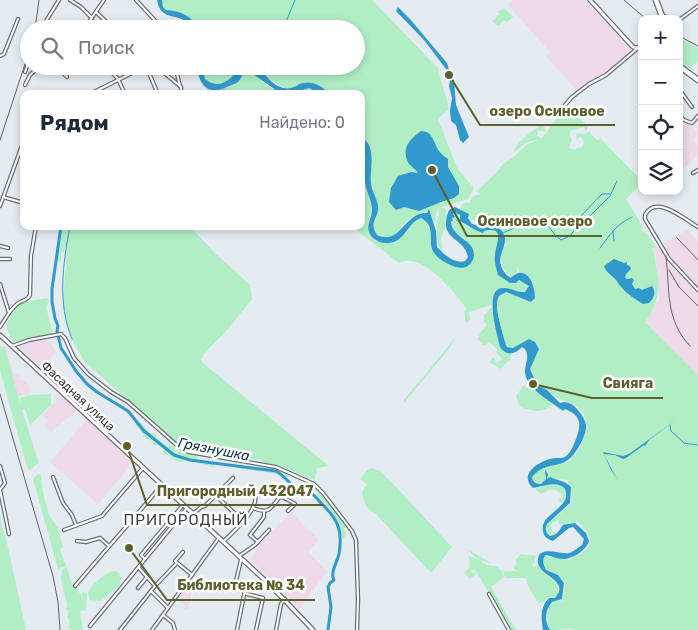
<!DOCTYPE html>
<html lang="ru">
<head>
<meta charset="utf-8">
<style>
	body { margin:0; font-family:Rubik,sans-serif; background:#f2f2f3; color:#1f2937 }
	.controls { position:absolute; right:15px; top:15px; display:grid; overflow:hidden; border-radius:10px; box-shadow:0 2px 8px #0003 }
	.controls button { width:45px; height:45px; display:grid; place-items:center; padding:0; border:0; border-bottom:1px solid #e0e1e3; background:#fff; color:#1f2937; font:25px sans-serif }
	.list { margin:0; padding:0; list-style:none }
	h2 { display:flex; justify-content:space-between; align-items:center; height:65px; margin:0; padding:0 20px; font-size:21px }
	h2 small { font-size:16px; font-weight:400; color:#747a83 }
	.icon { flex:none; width:28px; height:28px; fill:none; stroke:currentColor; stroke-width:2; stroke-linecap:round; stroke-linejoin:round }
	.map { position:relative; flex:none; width:698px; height:630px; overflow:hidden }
	.search { position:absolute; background:#fff; box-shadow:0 2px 8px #0003; left:20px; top:20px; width:345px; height:55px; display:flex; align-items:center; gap:12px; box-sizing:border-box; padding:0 18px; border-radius:28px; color:#747a83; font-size:19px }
	.panel { position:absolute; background:#fff; box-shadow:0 2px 8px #0003; left:20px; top:90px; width:345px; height:140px; border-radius:10px }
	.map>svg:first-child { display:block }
	.industrial { fill:#eedae9 }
	.green { fill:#b1eec6 }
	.water { fill:#3299cd }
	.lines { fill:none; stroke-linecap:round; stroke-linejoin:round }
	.stream { stroke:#3299cd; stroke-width:1 }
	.river { stroke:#3299cd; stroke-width:3 }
	.minor-casing { stroke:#696f73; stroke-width:4.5 }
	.tertiary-casing { stroke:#696f73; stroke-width:5.5 }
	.secondary-casing { stroke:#696f73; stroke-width:5.5 }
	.primary-casing { stroke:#696f73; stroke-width:7 }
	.minor { stroke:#fff; stroke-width:2 }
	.tertiary { stroke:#fff; stroke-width:3 }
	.secondary { stroke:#fff; stroke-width:3 }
	.primary { stroke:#fff; stroke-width:4.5 }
	.rail { stroke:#626568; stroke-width:1 }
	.labels { text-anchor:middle; stroke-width:5; stroke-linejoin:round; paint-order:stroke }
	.street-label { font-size:12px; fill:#323436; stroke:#fff }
	.water-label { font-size:14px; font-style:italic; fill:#063348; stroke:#fff }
	.quarter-label { font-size:15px; letter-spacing:1px; fill:#393e42; stroke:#fff }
	.leader { fill:none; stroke:#5d5f2c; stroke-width:2 }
	.callout-dot { fill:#5d5f2c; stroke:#fff; stroke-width:2 }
	.callout-label { font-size:14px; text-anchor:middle; font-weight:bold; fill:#5d5f2c; stroke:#fff; stroke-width:5; stroke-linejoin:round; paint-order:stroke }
</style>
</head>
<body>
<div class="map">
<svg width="698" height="630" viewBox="0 0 698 630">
	<rect width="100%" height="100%" fill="#e5ecf1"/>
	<g class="industrial">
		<path d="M 513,0 L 586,0 L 632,51 L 606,72 L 591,80 L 578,92 L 546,56 L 550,52 L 508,5 Z"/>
		<path d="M 686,121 L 698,133 L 693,140 L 698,145 L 698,155 L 679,174 L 679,130 Z"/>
		<path d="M 687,230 L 698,241 L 698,375 L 646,322 L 659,299 L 659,275 L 655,261 L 656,255 L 652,250 Z"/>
		<path d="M 47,339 L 56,351 L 47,364 L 40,368 L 32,361 L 33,359 L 19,347 L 25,343 Z"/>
		<path d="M 6,346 L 14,375 L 19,374 L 20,380 L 24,380 L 30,387 L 30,393 L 27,395 L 16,396 L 3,347 Z"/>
		<path d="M 62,396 L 77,410 L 51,432 L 44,425 L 48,421 L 42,415 Z"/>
		<path d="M 87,419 L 132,462 L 128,466 L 129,468 L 98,504 L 50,462 Z"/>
		<path d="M 291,512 L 310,532 L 311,531 L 318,538 L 318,541 L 308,552 L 327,571 L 300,609 L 250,560 L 258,546 Z"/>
		<path d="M 191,579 L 196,582 L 193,585 L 188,610 L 184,609 L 185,605 L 176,599 Z"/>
	</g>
	<g class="green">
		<path d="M 162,0 L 372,0 L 438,68 L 449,109 L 438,119 L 457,168 L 474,188 L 468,199 L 442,207 L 445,208 L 448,216 L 445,219 L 445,230 L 444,230 L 441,239 L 443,251 L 438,246 L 436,224 L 439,215 L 439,208 L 437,209 L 435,224 L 429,209 L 427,213 L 424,212 C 418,215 412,217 407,221 C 400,227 398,237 388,239 C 384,239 384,238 381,237 C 365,229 378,220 377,210 C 376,201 372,192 371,184 C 369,168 378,146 361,137 L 361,94 L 329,94 L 328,92 L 298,85 C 282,95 273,80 263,72 C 259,69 255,68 251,66 L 356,66 L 356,29 L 198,29 C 192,16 179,11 165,10 L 162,3 Z"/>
		<path d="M 504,8 L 513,17 L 507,22 L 504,20 L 498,26 L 492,21 L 500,14 L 498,12 Z"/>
		<path d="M 679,38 L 698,48 L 698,62 L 691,67 L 693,70 L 679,64 Z"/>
		<path d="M 202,66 L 246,66 C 235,78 220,91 205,79 Z"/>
		<path d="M 245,72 L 250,72 L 258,77 L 272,89 L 296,92 L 309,88 L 321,94 L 219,94 L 218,91 L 238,83 Z"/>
		<path d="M 566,106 L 570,108 L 588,127 L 586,131 L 584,127 L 570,131 L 570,136 L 572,139 L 569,148 L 575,150 L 578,147 L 581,148 L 584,143 L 583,139 L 580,137 L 577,140 L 576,136 L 577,133 L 585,134 L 589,132 L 597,140 L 599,140 L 600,138 L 642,181 L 642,183 L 626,199 L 643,227 L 641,229 L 644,233 L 646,232 L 656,247 L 652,250 L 655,255 C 654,262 657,268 658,275 C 660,292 656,309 645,322 L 698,375 L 698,630 L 577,630 C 568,627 559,630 550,630 C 546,621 547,613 550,604 L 561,600 L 563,601 L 565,583 L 558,575 L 546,570 C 544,565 541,560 546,556 L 569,560 C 580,555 595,547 588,533 C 585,528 580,525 577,521 C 572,526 565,526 559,524 L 558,520 C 553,522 550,524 551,529 L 556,534 L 552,536 L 547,534 C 542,523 552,521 559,514 C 564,510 567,507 572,503 L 570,493 L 571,489 L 567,480 L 557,479 L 557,477 L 555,480 L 545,479 L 543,483 L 538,484 L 533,482 L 531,476 C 537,472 543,468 549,465 C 558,460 565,466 572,459 L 571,457 C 577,456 579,448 582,442 C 588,430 589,417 577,407 C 572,403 565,402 560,399 C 552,396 545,389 537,385 L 530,369 L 539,349 L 535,342 L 529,339 C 521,344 514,351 505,345 L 497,310 L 499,296 L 506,292 L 531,302 L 533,301 L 534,285 L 527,276 L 520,273 L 517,266 L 517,272 L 512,277 C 506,275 501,265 501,260 C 501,256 503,250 504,247 L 507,245 C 504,232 501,225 487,224 L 485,222 L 480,225 L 477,220 L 471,220 L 467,214 L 460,210 L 462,204 L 467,202 L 469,203 L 472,197 L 478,194 L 479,196 L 480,194 L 477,191 L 497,172 L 503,164 L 516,155 L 526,145 L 542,138 Z"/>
		<path d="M 541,125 L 545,127 L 546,132 L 538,130 L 537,136 L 540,137 L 539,139 L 526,143 L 513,153 C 516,142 531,132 541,125 Z"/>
		<path d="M 361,143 L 365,150 L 365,184 L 372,209 L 368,224 L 377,241 L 406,233 L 413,223 L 421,217 L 427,220 C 430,230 432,238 431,248 L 456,266 L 468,266 L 472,262 L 465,239 L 455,234 L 452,226 L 453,213 L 454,211 L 458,213 L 460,219 L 458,220 L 467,226 L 484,231 L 493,230 L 497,232 L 499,237 L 495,261 L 498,275 L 510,283 C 518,280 522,279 529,286 L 527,291 C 518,294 507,288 497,290 L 492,299 L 492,305 L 469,312 L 470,319 L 468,323 L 465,320 L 465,314 L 464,311 L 467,309 C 454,293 423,251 399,263 L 351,226 L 361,226 Z"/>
		<path d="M 61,226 L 189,226 L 216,254 L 250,285 L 252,299 L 228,329 L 204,354 L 201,360 L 203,363 L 329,466 L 317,468 L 316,471 L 318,472 L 316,473 L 315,480 L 273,464 L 262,462 L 261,460 L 252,459 L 250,461 L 241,458 L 239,459 L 182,449 L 84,361 L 70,337 L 72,337 L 68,328 L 63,302 L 67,247 L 65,247 L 64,252 L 62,252 L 61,261 L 56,260 Z"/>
		<path d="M 47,298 L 49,301 L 46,307 L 53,334 L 14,343 L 7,329 L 7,323 L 15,307 L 23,302 Z"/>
		<path d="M 491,308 L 492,309 L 500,347 L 503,351 L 511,354 L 510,360 L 505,364 L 501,369 L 489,362 L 493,358 L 496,361 L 495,363 L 500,361 L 502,359 L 496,352 L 497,349 L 489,342 L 484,346 L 478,339 L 480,333 L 487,324 L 484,322 L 484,315 Z"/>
		<path d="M 456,337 L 448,350 L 403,404 L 404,400 Z"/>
		<path d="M 0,346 L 5,348 L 20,403 L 20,398 L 30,395 L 51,394 L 51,405 L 30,425 L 25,409 L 22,410 L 38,460 L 38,463 L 30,470 L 27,467 L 0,371 Z"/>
		<path d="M 524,385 L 526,388 L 530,388 L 531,391 L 534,389 L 551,402 L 552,405 C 542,414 532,411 520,407 L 516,396 Z"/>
		<path d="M 141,423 L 150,433 L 157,434 L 156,438 L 168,446 L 170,445 L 175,448 L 176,453 L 182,450 L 196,454 L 198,455 L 197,460 L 211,462 L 215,464 L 215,467 C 205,464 194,463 187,459 L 181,462 L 176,461 L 169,455 L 163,455 L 164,449 L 158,445 L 154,446 L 151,440 L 145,439 L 146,437 L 143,437 L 141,431 L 135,425 L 136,424 Z"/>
		<path d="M 238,466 L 269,469 L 272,467 L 284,470 L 290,475 L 287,478 L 271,473 L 235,468 Z"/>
		<path d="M 372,468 L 380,471 L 396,487 L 452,547 L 431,573 L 375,513 C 366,510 364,502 362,492 L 367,484 L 360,479 L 367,470 Z"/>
		<path d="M 38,474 L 41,475 L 43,492 L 49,515 L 58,528 L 63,547 L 60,549 L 66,566 L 58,569 L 33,479 Z"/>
		<path d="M 550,484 L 559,484 L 564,486 L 566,498 L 563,503 L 559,502 L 560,498 L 562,499 L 564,497 C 556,488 552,488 542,494 L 537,491 L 535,488 Z"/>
		<path d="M 311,486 L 314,486 L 331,504 L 347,526 L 344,529 L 346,535 L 343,539 L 342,538 C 340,520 327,501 311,492 L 320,496 L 317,491 Z"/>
		<path d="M 0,511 L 1,524 L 6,538 L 26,630 L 0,630 Z"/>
		<path d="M 467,549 L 493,564 L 480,560 C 484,565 490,566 496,566 L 501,570 L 504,577 L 491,587 L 516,630 L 511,630 L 475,570 L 471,570 L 472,573 L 475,572 L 476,574 L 470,579 L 464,572 L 470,567 L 469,556 L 478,560 Z"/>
		<path d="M 521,554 L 536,556 L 534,563 L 532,564 L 534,567 L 538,565 C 544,576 550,576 558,584 L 558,595 L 555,598 L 549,597 L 543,602 L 538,603 L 528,586 L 526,578 L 505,578 L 503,571 L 519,571 L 514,569 L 514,567 L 517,564 L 515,560 Z"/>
		<path d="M 67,567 L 73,589 L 77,588 L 78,592 L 80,593 L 83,599 L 82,592 L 87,593 L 86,611 L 84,610 L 80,611 L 83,630 L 71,630 L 68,627 L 70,621 L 67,617 L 69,611 L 66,609 L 67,605 L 61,579 L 62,569 Z"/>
		<path d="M 115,571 L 119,573 L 121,578 L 119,586 L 101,601 L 90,600 L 88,593 C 91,585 106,571 115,571 Z"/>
	</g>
	<g class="water">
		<path d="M 157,0 L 162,0 L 163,7 L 166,10 C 181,11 191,15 198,29 L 191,29 C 183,9 161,25 157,0 Z"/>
		<path d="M 398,7 L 410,19 L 447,63 L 451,76 L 454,80 L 456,105 L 469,137 L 463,143 L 460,140 L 456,125 L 451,121 L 450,110 L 452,98 L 449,86 L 450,80 L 446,69 L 424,40 L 396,11 Z"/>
		<path d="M 197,66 L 202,66 L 205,79 C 222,92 232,76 243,66 C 267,66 265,83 283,88 C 290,89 292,88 298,85 C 309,79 322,85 329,94 L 321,94 L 309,88 L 288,94 L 280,93 L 250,72 L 245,72 C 242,75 241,79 238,82 C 236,84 231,85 227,87 C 208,96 199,86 197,66 Z"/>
		<path d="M 421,131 C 433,131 433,142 439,151 C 441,154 445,157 448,159 L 448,167 L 459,186 L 459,194 L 454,198 L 441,202 L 419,211 L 404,207 L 396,210 L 389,202 L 391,188 L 398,176 L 411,172 L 418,173 C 415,169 412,167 409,164 C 401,150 408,140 421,131 Z"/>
		<path d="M 361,137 C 378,146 369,169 371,184 C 372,191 377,199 378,206 C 379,219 368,221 377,235 C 401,246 404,212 427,213 L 429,209 L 436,231 L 437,247 C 445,255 454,264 465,261 L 468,257 C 463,235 437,241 449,210 L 455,207 L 469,214 L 468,218 L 472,224 L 480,226 L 481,228 C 489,220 503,227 505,238 C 506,246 500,253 500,261 C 501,268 505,275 511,278 C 511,277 517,273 518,273 C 531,271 535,289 535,298 L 531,302 L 506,292 L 499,296 C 497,300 497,303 497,308 C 497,313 505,344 507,347 L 513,348 L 529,339 L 535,342 L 539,349 L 530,369 L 537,385 L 547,390 L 560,403 C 566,401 573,404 577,409 C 581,413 586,421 586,426 C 587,435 575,456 568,460 C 556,468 545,462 532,477 C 533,483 536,484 541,484 L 546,479 L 545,470 L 548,474 L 547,479 L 550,477 C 558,481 564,480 571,487 L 570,503 L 547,524 C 545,529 545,532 550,536 C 558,535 559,530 563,525 L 575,523 L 586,533 L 589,541 C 586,551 572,559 563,559 C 557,559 552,556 546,555 C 541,560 544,565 546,570 L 558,575 L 564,583 L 562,599 L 552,602 C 545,611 544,620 550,630 L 543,630 C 541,618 540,607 549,598 L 555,598 C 572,578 534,577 538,558 C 541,545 561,555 569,553 C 574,552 578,547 582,545 L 584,539 L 573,527 L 569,528 L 553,541 C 547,539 544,537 543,531 C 540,517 559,512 565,500 C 567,496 566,493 565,489 C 558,480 543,486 533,488 C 519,475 536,463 550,459 C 555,457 561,459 565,457 C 570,453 572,449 574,444 C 580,429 585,417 565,409 L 563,411 C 551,401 526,389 525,372 C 525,363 530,357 525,349 L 522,347 C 515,354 507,357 500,347 C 498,336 483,290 502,288 C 510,287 517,293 525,292 L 529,286 L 519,280 L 516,283 L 510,283 L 498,275 C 496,268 494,262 495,255 C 496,243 506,226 484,231 L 483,233 C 472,230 464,221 455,220 L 460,219 L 460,215 L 455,212 L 453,214 L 455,217 L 452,218 L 453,220 L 451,222 C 453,239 474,239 474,255 C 474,259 471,265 466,267 C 457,271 435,259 432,249 C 429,238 435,225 421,218 C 408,222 405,242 389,243 C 382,244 373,240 370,234 C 365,224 373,218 372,208 C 371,199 366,191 365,182 C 363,171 367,158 364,148 C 363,143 361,142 361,137 Z"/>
		<path d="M 614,259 L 624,263 L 627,262 L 627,265 L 630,266 L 631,269 L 626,274 L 625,278 L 628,279 L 632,278 L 634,280 L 632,284 L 635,289 L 639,288 L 642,290 L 652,286 C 656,292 655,297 649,303 L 643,304 C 635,299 627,294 621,287 C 618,284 617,280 614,278 C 610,274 606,272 604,266 Z"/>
		<path d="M 677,419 L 649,440 L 645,446 L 644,445 L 626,458 L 623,459 L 615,455 L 604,454 L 612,470 L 618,480 L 611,470 L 603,452 L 623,456 L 629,454 Z"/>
	</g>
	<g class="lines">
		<g class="stream">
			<path d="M 283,29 L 295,0"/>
			<path d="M 223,94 L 224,89"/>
			<path d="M 576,221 L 602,194 L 610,194"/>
			<path d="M 70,226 C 63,263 57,303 72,339"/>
			<path d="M 613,231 L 614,241"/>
			<path d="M 503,233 L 518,226 L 523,227 L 541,216 L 555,235 L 561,240 L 570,236 L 578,225 L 586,223 L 589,217 L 610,196 L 617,181"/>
			<path d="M 600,248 C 610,235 616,224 632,217"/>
			<path d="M 670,425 L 671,431 L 684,443 L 698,445"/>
		</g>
		<path class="river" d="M 61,226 L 52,289 L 52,302 L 55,318 L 58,326 L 57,331 L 61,348 L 76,371 L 87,384 L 97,392 L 128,411 L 144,431 L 174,455 L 190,460 L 276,471 C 284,475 289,484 297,488 C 300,490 303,489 305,489 C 310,491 317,498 320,502 C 338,519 343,530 339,554 C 337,563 330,572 334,580 L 330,583 L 328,587 L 331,607 L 328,630"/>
		<defs>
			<g id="minor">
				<path d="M 70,0 L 81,7 L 92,18"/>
				<path d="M 136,0 L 163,29"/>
				<path d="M 96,12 L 114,29"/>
				<path d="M 662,15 L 672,19"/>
				<path d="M 679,20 L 698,6"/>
				<path d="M 41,29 L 59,0"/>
				<path d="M 84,29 L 104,0"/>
				<path d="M 0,56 L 4,54 L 18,19"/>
				<path d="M 56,66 L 67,77"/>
				<path d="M 106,66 L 118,79 L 125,94"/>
				<path d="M 146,66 L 158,94"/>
				<path d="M 156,66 L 181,87 L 181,94"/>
				<path d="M 175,66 L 180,86"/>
				<path d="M 25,72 L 29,61"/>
				<path d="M 25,85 L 30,75 L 40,66"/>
				<path d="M 679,89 L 692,107"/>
				<path d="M 90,94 L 146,66"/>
				<path d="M 118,94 L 123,91"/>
				<path d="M 565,105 L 572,97 L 589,84 L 606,75 L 638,48"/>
				<path d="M 679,115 L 684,120 L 692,123 L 698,116"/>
				<path d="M 693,173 L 698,170"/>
				<path d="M 3,197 L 24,203"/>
				<path d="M 0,206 L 24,140"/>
				<path d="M 698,227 C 684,219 656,194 645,215 L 645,219 L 669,259 L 698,290"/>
				<path d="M 0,246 L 8,248"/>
				<path d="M 0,259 L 10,259"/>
				<path d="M 0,284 L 9,313 L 0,327"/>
				<path d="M 9,313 C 11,310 14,307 17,304 C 22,300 27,301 30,295 L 31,256 L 36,226"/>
				<path d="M 12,346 L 29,340 L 61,334 L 65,338 L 74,358 L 88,374 L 111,392 L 128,402 L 180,448 L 189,452 L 276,467 L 314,484 L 323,493 L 352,531 L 356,540 L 358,599 L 357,630"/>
				<path d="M 0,466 L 5,483 L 0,490 L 9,534"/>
				<path d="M 53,477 L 63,503 L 72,515 L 76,525"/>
				<path d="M 272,488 L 269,491 C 278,496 287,498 295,504 L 288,511"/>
				<path d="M 215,495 L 243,521"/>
				<path d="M 253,508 C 268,514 270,510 279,498"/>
				<path d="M 193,514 L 201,507 L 205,506 L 233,478"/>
				<path d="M 64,530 L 102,516 L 143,468"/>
				<path d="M 77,541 L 86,542 L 100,538 L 109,546"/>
				<path d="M 224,541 C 235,530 262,507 254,492 L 255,489"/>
				<path d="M 258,542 L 250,535 L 264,517 L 264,512"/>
				<path d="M 183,552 L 175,561 L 192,575"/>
				<path d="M 239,556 L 255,545 L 269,530"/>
				<path d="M 145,559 L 141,555 L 183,505"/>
				<path d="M 139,568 L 155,586"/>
				<path d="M 75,586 L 162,485"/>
				<path d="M 138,588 L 147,577"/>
				<path d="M 151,591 L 168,608"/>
				<path d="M 244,592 L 247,594 L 263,598 L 256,630"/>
				<path d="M 489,594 L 509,630"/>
				<path d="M 163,615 L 173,623 L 175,630"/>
				<path d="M 90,626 L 187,508"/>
				<path d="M 120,630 L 155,586 L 177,563"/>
				<path d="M 152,630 L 218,539"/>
				<path d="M 237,630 L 245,590 L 244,588 L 235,585 L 241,560"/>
				<path d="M 276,630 L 281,604 L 285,599"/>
			</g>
			<path id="tertiary" d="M 590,0 L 632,46 L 635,48 L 642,47"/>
			<path id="secondary" d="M 0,335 L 271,586 L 313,630"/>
			<g id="primary">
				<path d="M 656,0 L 663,19"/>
				<path d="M 679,66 L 698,80"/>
			</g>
		</defs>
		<use href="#minor" class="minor-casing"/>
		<use href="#tertiary" class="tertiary-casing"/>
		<use href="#secondary" class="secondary-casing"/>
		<use href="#primary" class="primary-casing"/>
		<use href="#minor" class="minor"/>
		<use href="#tertiary" class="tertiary"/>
		<use href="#secondary" class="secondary"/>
		<use href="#primary" class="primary"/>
		<g class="rail">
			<path d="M 624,0 L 646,19"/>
			<path d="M 35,29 L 39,0"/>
			<path d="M 679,36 L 698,46"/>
			<path d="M 0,140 L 29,52"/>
			<path d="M 677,238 L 698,260"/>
			<path d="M 666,256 C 670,291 665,319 690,346"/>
			<path d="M 669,270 L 679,287 L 698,306"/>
			<path d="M 0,394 L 53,576 L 58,602 L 60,630"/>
		</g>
	</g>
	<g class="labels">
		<g class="street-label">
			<text transform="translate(78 396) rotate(43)" y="4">Фасадная улица</text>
		</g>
		<g class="water-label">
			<text transform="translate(214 449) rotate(11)" y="5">Грязнушка</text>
		</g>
		<g class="quarter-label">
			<text x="186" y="525">ПРИГОРОДНЫЙ</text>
		</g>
	</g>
	<path class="leader" d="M449 75L480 125H615M432 170L467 236H602M533 384L592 398H663M127 446L147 505H324M129 548L167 600H315"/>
	<g class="callout-dot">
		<circle cx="449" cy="75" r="5"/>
		<circle cx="432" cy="170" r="5"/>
		<circle cx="533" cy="384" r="5"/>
		<circle cx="127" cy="446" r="5"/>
		<circle cx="129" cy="548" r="5"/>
	</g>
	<g class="callout-label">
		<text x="547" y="116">озеро Осиновое</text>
		<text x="535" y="226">Осиновое озеро</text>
		<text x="628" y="388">Свияга</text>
		<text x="235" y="496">Пригородный 432047</text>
		<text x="241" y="590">Библиотека № 34</text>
	</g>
</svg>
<div class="controls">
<button>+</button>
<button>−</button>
<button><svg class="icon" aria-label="locate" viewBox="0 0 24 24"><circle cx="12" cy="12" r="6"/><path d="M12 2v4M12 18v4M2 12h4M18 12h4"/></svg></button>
<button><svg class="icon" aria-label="layers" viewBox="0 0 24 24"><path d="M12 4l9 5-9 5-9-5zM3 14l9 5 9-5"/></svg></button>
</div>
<div class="search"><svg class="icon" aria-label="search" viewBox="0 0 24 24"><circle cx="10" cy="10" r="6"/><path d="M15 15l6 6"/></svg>Поиск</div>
<section class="panel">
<h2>Рядом<small>Найдено: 0</small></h2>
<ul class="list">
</ul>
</section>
</div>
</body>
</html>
